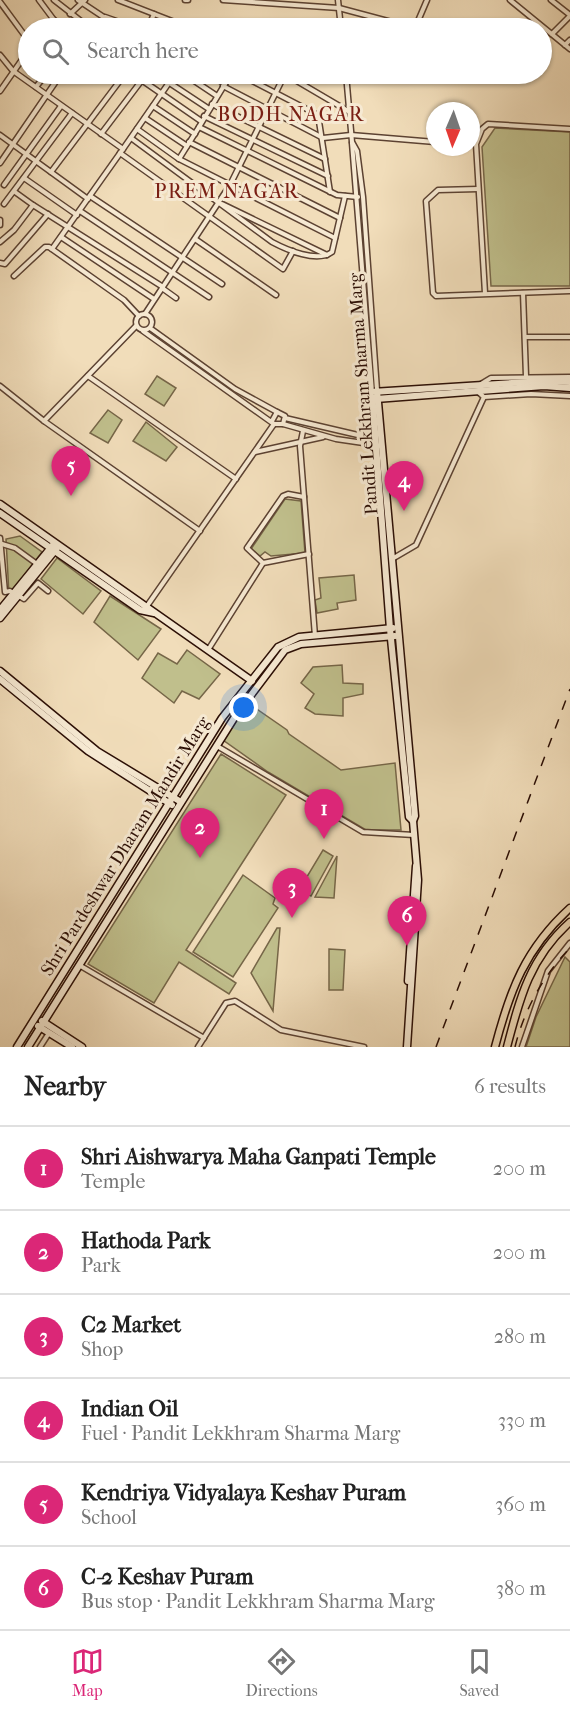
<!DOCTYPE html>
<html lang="en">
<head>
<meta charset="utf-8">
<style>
	body { margin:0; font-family:"IM FELL French Canon",serif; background:#f2f2f2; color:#222 }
	.compass { position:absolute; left:426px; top:102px; width:54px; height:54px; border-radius:50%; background:#fff; box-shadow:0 2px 4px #0004; rotate:182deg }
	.you { position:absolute; left:244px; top:708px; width:21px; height:21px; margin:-15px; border:4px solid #fff; border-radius:50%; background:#1a73e8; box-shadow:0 0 0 9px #1a73e833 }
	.badge { display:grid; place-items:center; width:39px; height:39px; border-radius:50%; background:#db2777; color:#fff; font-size:20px; font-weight:700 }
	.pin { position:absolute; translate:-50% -50px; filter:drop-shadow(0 2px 3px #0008) }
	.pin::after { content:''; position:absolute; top:32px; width:21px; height:18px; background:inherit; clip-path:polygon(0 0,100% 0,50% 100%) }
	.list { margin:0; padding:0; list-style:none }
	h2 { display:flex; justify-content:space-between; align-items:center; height:78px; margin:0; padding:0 24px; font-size:26px }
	h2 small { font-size:20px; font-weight:400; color:#767676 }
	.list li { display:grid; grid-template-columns:39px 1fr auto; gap:18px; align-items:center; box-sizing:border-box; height:84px; padding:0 24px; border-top:2px solid #e0e0e0 }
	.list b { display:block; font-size:22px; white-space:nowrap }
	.list p { margin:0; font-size:20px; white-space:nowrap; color:#767676 }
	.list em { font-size:20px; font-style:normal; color:#767676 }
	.icon { flex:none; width:33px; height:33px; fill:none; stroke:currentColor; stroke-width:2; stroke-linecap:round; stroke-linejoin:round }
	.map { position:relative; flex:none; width:570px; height:1047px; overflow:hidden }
	.search { position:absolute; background:#fff; box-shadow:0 2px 4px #0004; left:18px; right:18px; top:18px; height:66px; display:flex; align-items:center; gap:15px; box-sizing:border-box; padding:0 21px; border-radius:33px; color:#767676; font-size:22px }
	.sheet { height:582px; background:#fff }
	nav { display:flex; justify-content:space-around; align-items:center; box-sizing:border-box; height:84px; border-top:2px solid #e0e0e0; background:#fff; font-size:16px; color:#767676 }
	nav a { display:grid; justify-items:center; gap:3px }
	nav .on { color:#db2777 }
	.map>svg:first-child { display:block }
	.green { fill:#c0bf8c; stroke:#766648; stroke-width:1.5 }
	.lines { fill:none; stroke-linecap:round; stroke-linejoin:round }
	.street-casing { stroke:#5c4232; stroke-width:7 }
	.secondary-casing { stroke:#2b0e05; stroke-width:9 }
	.primary-casing { stroke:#2b0e05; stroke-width:9 }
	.street { stroke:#f6e9d2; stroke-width:4 }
	.secondary { stroke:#f6e9d2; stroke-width:6 }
	.primary { stroke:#f1ddba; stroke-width:6 }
	.rail { stroke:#2b0e05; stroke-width:1.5; stroke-dasharray:10 10; stroke-linecap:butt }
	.labels { text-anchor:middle; stroke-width:6; stroke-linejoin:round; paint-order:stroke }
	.street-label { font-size:18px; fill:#2b0e05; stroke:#f6e9d2 }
	.neighbourhood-label { font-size:20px; letter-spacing:1.5px; fill:#7a1f14; stroke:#f6e9d2 }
</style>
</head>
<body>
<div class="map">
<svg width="570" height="1047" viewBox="0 0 570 1047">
	<rect width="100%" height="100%" fill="#f1ddba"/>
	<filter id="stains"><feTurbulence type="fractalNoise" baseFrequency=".00333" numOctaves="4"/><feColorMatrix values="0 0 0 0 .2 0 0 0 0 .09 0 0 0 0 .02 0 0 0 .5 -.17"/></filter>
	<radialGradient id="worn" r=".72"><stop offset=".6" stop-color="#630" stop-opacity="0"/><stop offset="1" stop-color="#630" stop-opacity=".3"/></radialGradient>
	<g class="green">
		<path d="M 495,128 L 570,132 L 570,286 L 491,286 L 482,147 Z"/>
		<path d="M 157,376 L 176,388 L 164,406 L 145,394 Z"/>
		<path d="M 108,410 L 122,420 L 108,443 L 90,433 Z"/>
		<path d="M 146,422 L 177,447 L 166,461 L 133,441 Z"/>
		<path d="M 285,499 L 301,501 L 305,553 L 271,556 L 265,552 L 260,556 L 251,549 Z"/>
		<path d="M 20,536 L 42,552 L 9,595 L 6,539 Z"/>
		<path d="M 57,558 L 101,591 L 83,614 L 41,579 Z"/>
		<path d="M 354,575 L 356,600 L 337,603 L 338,609 L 317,613 L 315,600 L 321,598 L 319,578 Z"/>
		<path d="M 110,596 L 161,629 L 138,660 L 94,622 Z"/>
		<path d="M 187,650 L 220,674 L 199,699 L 182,691 L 174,703 L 142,678 L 158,653 L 177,664 Z"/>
		<path d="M 342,665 L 343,683 L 363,684 L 363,694 L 343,698 L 343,716 L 315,714 L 305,708 L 314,694 L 301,683 L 313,667 Z"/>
		<path d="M 248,703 L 287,730 L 289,734 L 341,770 L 395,763 L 401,830 L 366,830 L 268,772 L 223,740 Z"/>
		<path d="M 221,754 L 286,795 L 186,950 L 236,983 L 229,994 L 179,962 L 154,1003 L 88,964 Z"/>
		<path d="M 323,850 L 333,856 L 311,896 L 299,890 Z"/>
		<path d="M 337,856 L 334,898 L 315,897 Z"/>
		<path d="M 243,875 L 275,898 L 273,904 L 278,908 L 233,977 L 193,952 Z"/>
		<path d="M 277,928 L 280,928 L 273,1011 L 251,973 Z"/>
		<path d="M 329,949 L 345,950 L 343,990 L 329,990 Z"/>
		<path d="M 565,957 L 570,962 L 570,1047 L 526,1047 L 536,1017 Z"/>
	</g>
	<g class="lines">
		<defs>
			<g id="street">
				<path d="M 39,0 L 54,20 L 67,28"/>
				<path d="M 54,0 L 90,28"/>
				<path d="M 78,0 L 120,28"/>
				<path d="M 118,0 L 190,28"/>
				<path d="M 185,0 L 188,0"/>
				<path d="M 223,0 L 339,8 L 414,28"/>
				<path d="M 338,0 L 341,28"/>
				<path d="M 510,0 L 570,49"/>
				<path d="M 551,0 L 570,15"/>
				<path d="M 0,2 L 28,40"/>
				<path d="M 70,14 L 85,0"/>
				<path d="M 105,17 L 136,28"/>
				<path d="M 47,28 L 54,20"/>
				<path d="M 148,28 L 154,14"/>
				<path d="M 415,28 L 427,0"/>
				<path d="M 552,34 L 570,16"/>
				<path d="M 565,45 L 570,40"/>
				<path d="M 0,55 L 13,71 L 123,149 L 52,249"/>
				<path d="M 133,74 L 201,121"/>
				<path d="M 156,74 L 209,109"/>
				<path d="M 184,74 L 217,96"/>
				<path d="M 209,74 L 225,84"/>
				<path d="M 231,74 L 199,127 L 337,195 L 358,197"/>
				<path d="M 239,74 L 318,115 L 330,192"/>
				<path d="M 285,74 L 348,111"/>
				<path d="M 346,74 L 352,142 L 357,151 L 363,197 L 377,390"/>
				<path d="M 416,74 L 421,75"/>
				<path d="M 223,86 L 323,138 L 351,135 L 435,142"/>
				<path d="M 36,87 L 46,74"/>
				<path d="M 0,91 L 28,51"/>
				<path d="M 212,104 L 325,159"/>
				<path d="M 153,106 L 195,134"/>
				<path d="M 204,116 L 328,176"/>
				<path d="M 145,118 L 187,146"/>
				<path d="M 137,129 L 179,159 L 335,238"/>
				<path d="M 101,134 L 142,80"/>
				<path d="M 0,135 L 88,199"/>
				<path d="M 131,138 L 272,242 C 287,250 317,263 332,252 L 345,196"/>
				<path d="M 189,142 L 340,218"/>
				<path d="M 352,143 L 372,392"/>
				<path d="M 123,149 L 175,74"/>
				<path d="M 120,153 L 283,269 L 293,251"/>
				<path d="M 179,159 L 199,127"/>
				<path d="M 0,163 L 61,74"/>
				<path d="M 51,172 L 125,74"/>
				<path d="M 24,178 L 77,215"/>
				<path d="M 4,185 L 61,106"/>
				<path d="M 478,189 L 438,190 L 426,201 L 433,293 L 436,296 L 570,291"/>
				<path d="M 90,196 L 222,284"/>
				<path d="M 4,204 L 72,113"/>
				<path d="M 222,204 L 327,255"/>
				<path d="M 33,205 L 163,287"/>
				<path d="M 80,211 L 209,297"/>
				<path d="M 0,220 L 0,225"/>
				<path d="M 61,237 L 154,299"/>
				<path d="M 195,239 L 276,295"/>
				<path d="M 0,242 L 14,230 L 33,205 L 15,192"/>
				<path d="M 0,263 L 5,264 L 48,214"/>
				<path d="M 14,276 L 45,247 L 49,247 L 124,300 L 139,316"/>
				<path d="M 162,288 L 176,298"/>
				<path d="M 485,293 L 476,144 L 482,129 L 488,124 L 570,129"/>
				<path d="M 523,293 L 526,376"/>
				<circle cx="144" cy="322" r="8"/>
				<path d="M 145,314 L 230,185 L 285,74"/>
				<path d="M 136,326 L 44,421 L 200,531"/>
				<path d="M 150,328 L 235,389 L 277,412"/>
				<path d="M 143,331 L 274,424 L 283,424 L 285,416 L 277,412 L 272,421"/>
				<path d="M 525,337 L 570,337"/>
				<path d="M 88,376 L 236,479"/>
				<path d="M 481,384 L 491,378 L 570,377"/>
				<path d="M 0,386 L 44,421"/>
				<path d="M 477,391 L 484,397 L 531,394 L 570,396"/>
				<path d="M 285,418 L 375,439"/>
				<path d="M 283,424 L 336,439 L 377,445"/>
				<path d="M 303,431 L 300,446 L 315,636"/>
				<path d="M 255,452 L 323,437"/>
				<path d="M 0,538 L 5,592 L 10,591 L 24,599 L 38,583 L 48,591"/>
				<path d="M 2,544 L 15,548 L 37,564"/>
				<path d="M 392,559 L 416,545 L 484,397"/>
				<path d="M 263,563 L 247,548 L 283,496 L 288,494 L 304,497"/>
				<path d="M 147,606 L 274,424"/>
				<path d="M 208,650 L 263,563 L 309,554"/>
				<path d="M 217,746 L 363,832 L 414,835"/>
				<path d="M 79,965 L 204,1038"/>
				<path d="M 40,1047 L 49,1033"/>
				<path d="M 198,1047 L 226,1003 L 235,1001 L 281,1030 L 364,1047"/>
				<path d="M 522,1047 L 548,971 L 570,943"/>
			</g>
			<g id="secondary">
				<path d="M 377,391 L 415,816 L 413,821 L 418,880 L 407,1047"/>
				<path d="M 376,399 L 544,386 L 570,388"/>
				<path d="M 0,504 L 252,681"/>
				<path d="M 0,513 L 140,610 L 154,613"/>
				<path d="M 0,610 L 53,545"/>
				<path d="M 0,618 L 57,548"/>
				<path d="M 0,671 L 97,751 L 181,802"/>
				<path d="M 0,679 L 88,751 L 172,805"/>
				<path d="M 413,821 L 409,817 L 390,629 L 372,392 L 544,381 L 570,382"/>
				<path d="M 408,981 L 416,866"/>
				<path d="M 42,1021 L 82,1047"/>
				<path d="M 38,1026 L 72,1047"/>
				<path d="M 17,1047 L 222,718 L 278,647 L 299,637 L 393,628"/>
				<path d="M 28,1047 L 236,715 L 285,650 L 301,644 L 395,636"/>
			</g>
			<g id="primary">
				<path d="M 495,1047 C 510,990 525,949 570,908"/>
				<path d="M 507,1047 C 520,997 530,958 570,922"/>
			</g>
		</defs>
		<use href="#street" class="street-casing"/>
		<use href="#secondary" class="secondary-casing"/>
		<use href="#primary" class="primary-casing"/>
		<use href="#street" class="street"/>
		<use href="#secondary" class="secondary"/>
		<use href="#primary" class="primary"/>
		<g class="rail">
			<path d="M 436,1047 L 570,689"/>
			<path d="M 515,1047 C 524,1010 543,976 570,948"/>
		</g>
	</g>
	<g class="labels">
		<g class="street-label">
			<text transform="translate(363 394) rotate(-94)" y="6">Pandit Lekkhram Sharma Marg</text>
			<text transform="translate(125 846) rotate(-58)" y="6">Shri Pardeshwar Dharam Mandir Marg</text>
		</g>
		<g class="neighbourhood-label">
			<text x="291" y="121">BODH NAGAR</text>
			<text x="227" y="198">PREM NAGAR</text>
		</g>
	</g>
	<rect width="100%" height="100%" filter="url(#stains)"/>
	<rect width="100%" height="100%" fill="url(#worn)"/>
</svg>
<svg class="compass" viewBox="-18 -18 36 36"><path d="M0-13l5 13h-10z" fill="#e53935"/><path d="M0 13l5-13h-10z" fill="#767676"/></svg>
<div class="you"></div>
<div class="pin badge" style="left:324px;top:839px">1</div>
<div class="pin badge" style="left:200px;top:858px">2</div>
<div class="pin badge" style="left:292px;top:918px">3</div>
<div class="pin badge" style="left:404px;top:511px">4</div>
<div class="pin badge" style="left:71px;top:496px">5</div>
<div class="pin badge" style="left:407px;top:946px">6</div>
<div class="search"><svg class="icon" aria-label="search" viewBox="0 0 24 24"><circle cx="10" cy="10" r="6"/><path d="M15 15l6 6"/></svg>Search here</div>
</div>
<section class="sheet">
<h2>Nearby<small>6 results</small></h2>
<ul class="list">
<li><span class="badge">1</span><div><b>Shri Aishwarya Maha Ganpati Temple</b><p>Temple</p></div><em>200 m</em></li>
<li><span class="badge">2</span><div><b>Hathoda Park</b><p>Park</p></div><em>200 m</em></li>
<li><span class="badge">3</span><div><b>C2 Market</b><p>Shop</p></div><em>280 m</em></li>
<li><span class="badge">4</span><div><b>Indian Oil</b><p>Fuel · Pandit Lekkhram Sharma Marg</p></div><em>330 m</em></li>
<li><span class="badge">5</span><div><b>Kendriya Vidyalaya Keshav Puram</b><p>School</p></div><em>360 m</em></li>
<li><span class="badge">6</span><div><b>C-2 Keshav Puram</b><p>Bus stop · Pandit Lekkhram Sharma Marg</p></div><em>380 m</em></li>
</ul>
</section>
<nav>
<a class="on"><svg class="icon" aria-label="map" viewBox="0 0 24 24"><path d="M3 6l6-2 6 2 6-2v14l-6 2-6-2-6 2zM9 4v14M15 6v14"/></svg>Map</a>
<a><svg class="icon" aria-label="directions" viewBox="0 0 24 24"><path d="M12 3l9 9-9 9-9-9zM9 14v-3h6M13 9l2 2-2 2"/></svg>Directions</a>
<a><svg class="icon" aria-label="saved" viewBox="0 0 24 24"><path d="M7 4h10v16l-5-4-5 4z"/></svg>Saved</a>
</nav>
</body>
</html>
